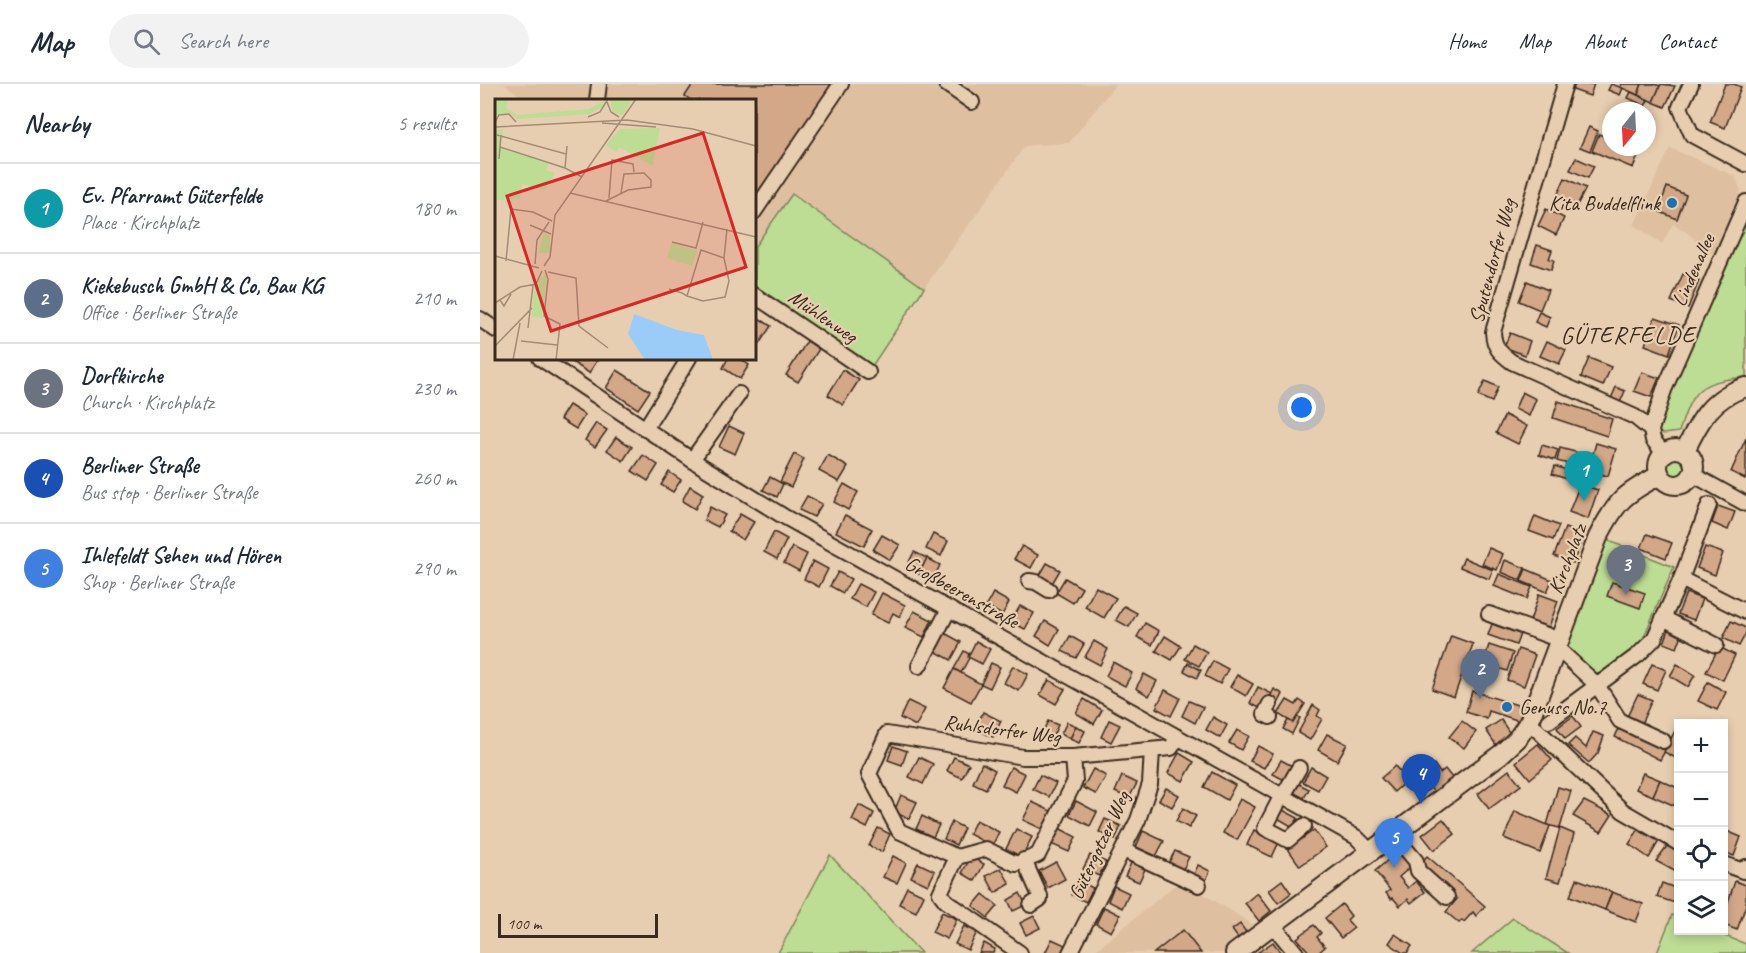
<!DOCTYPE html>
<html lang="en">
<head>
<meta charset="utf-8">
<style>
	body { margin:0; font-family:Caveat,sans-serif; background:#f2f2f3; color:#1f2937 }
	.controls { position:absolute; right:18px; bottom:18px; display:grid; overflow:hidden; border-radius:0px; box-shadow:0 3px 9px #0003 }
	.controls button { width:54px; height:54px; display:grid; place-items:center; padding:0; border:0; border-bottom:2px solid #e0e1e3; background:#fff; color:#1f2937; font:30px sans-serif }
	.compass { position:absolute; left:1122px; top:18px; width:54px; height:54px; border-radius:50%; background:#fff; box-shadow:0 3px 9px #0003; rotate:198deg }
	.scale { position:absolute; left:18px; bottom:15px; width:160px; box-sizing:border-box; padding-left:6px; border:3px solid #3b2a1e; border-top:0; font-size:16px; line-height:21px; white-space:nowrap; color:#3b2a1e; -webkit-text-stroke:4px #e8ceb0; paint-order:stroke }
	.you { position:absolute; left:822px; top:324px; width:21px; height:21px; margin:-15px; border:4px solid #fff; border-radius:50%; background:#1a73e8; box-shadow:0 0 0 9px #1a73e833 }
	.badge { display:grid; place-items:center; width:39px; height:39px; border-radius:50%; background:#111827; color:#fff; font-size:20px; font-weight:700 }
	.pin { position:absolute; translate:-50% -50px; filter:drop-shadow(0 2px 3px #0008) }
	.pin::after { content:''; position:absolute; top:32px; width:21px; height:18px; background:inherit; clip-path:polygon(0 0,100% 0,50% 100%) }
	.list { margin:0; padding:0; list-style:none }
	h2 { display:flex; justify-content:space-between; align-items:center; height:78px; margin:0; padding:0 24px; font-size:26px }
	h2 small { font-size:20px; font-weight:400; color:#747a83 }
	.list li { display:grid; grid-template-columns:39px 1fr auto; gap:18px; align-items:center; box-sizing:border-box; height:90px; padding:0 24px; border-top:2px solid #e0e1e3 }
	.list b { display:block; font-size:22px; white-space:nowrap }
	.list p { margin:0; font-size:20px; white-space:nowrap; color:#747a83 }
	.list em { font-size:20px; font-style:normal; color:#747a83 }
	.icon { flex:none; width:33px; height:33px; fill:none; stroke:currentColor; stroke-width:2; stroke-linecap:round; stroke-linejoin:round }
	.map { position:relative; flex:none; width:1266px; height:869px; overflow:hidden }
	header { display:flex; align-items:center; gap:36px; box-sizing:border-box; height:84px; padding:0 30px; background:#fff; border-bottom:2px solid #e0e1e3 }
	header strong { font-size:28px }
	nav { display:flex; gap:33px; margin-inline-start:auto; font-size:21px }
	.search { width:420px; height:54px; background:#f2f2f3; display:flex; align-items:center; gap:15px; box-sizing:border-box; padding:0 21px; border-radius:33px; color:#747a83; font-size:22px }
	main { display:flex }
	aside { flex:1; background:#fff }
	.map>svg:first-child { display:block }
	.built { fill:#dec0a1 }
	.green { fill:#bddc94; stroke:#7c8359; stroke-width:1.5 }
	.building { fill:#d2a889; stroke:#3b2a1e; stroke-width:1.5 }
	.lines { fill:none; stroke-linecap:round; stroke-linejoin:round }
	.minor-casing { stroke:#3b2a1e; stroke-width:18 }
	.major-casing { stroke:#3b2a1e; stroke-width:22 }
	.minor { stroke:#e8ceb0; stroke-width:14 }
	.major { stroke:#e8ceb0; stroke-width:18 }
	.poi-dot { fill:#1f6fb2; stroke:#e8ceb0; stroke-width:2 }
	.labels { text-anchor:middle; stroke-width:4.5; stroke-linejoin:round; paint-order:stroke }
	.poi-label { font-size:21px; fill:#3b2a1e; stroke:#e8ceb0; text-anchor:end }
	.street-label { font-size:21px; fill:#3b2a1e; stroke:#e8ceb0 }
	.quarter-label { font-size:24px; letter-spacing:1.5px; fill:#3b2a1e; stroke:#e8ceb0 }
	.inset-road { fill:none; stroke:#a38c76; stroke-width:1.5 }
	.view { fill:#d62828; fill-opacity:0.15; stroke:#d62828; stroke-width:3 }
	.inset-edge { fill:none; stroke:#3b2a1e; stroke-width:3 }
</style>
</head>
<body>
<header>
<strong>Map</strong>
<div class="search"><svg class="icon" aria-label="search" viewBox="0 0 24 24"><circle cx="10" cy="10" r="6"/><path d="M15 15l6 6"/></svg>Search here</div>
<nav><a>Home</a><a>Map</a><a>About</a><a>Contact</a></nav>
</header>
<main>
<aside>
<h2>Nearby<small>5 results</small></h2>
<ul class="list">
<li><span class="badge" style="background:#0f9aa8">1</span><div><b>Ev. Pfarramt Güterfelde</b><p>Place · Kirchplatz</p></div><em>180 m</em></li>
<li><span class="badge" style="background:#5c6f8a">2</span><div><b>Kiekebusch GmbH &amp; Co, Bau KG</b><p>Office · Berliner Straße</p></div><em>210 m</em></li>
<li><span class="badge" style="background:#6b7280">3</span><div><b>Dorfkirche</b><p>Church · Kirchplatz</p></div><em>230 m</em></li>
<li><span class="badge" style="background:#1a4fb4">4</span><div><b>Berliner Straße</b><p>Bus stop · Berliner Straße</p></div><em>260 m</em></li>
<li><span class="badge" style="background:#3f7fe0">5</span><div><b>Ihlefeldt Sehen und Hören</b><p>Shop · Berliner Straße</p></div><em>290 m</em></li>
</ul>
</aside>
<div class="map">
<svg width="1266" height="869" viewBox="0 0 1266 869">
	<rect width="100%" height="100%" fill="#e8ceb0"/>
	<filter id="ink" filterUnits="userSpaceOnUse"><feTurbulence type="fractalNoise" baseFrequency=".0167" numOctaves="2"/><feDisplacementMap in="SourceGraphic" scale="12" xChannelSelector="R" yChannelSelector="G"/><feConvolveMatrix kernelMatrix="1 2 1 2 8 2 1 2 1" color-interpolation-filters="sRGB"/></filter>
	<g filter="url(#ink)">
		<g class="built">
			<path d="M 24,0 L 636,0 L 589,59 L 545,62 L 444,204 L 312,110 L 275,162 L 274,16 L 46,16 Z"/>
			<path d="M 1190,64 L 1255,92 L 1261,107 L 1256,124 L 1234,172 L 1206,148 L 1193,140 L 1182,160 L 1154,141 Z"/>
			<path d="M 701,796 L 777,843 L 744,869 L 612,869 Z"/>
		</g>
		<g class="green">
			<path d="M 312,110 L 444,204 L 388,288 L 275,205 L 275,162 Z"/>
			<path d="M 1266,131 L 1266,293 C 1219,298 1213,303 1199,348 L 1183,350 L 1176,347 L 1187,307 Z"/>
			<circle cx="1196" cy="384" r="12"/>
			<path d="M 1124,455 L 1194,483 L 1162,557 L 1119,591 L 1085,562 Z"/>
			<path d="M 350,771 L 441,869 L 298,869 Z"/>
			<path d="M 1192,831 L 1198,833 L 1198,846 L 1232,847 L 1266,860 L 1266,869 L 1177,869 Z"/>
			<path d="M 1033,834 L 1088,869 L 992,869 Z"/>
		</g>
		<g class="building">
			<path d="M 213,0 L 355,0 L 274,114 L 274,16 L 211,16 L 205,12 Z"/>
			<path d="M 1095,0 L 1114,0 L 1110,12 L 1093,6 Z"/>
			<path d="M 1131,0 L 1143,4 L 1140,11 L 1128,6 Z"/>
			<path d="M 1142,0 L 1162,0 L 1158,11 L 1140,3 Z"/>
			<path d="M 1162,0 L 1175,0 L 1180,2 L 1173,18 L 1158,11 Z"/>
			<path d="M 1181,0 L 1195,2 L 1185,23 L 1173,18 Z"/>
			<path d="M 1245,0 L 1254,0 L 1261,3 L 1245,44 L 1230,38 Z"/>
			<path d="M 1151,8 L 1168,16 L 1165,22 L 1148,14 Z"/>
			<path d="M 1109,43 L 1118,47 L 1110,67 L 1100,63 Z"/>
			<path d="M 1119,50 L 1131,55 L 1131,63 L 1149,63 L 1160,68 L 1153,84 L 1112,67 Z"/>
			<path d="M 1096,74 L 1114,82 L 1108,94 L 1090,86 Z"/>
			<path d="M 1085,94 L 1106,104 L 1096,123 L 1076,114 Z"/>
			<path d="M 1187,103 L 1206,111 L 1197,135 L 1178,127 Z"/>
			<path d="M 1066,125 L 1084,134 L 1076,151 L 1058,142 Z"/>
			<path d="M 1057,161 L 1072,166 L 1069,175 L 1074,176 L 1071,186 L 1051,179 Z"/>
			<path d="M 1203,190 L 1219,197 L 1208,224 L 1191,217 Z"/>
			<path d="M 1047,197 L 1068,206 L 1060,226 L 1039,217 Z"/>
			<path d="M 1059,228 L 1070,233 L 1066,243 L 1055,238 Z"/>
			<path d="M 274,231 L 291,242 L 279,260 L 274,258 Z"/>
			<path d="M 1175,233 L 1199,241 L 1189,270 L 1165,261 Z"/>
			<path d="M 1030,249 L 1050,257 L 1045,271 L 1024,263 Z"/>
			<path d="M 327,257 L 339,265 L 318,298 L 306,291 Z"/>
			<path d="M 1067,257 L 1086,266 L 1079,280 L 1060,272 Z"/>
			<path d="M 95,274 L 113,274 L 117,277 L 109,289 L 92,278 Z"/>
			<path d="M 248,274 L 259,274 L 269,281 L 260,295 L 243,284 Z"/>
			<path d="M 1109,274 L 1131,283 L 1123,302 L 1101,293 Z"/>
			<path d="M 137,286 L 170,307 L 158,325 L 126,304 Z"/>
			<path d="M 363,286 L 379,296 L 363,321 L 348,311 Z"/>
			<path d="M 1162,288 L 1179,294 L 1171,313 L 1154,307 Z"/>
			<path d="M 1005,297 L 1018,303 L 1012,318 L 998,312 Z"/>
			<path d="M 1136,303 L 1145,307 L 1139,321 L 1130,317 Z"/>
			<path d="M 1042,308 L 1056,315 L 1049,332 L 1035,325 Z"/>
			<path d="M 1078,317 L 1132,335 L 1127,352 L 1073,334 Z"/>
			<path d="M 89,321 L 105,331 L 96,345 L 80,335 Z"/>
			<path d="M 1025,331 L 1047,342 L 1038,360 L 1016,349 Z"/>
			<path d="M 116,339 L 127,346 L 115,363 L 105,356 Z"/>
			<path d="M 249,342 L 264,349 L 255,370 L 239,363 Z"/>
			<path d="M 136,353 L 152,363 L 143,377 L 127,366 Z"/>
			<path d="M 1266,354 L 1266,393 L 1265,395 L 1251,388 Z"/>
			<path d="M 1116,359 L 1136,365 L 1128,392 L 1108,387 Z"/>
			<path d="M 1062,361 L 1078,366 L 1075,376 L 1059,371 Z"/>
			<path d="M 1080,364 L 1103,370 L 1099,383 L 1077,377 Z"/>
			<path d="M 314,370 L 324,375 L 311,403 L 300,398 Z"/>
			<path d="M 163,371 L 178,381 L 168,397 L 152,387 Z"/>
			<path d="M 348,371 L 368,383 L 359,398 L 339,387 Z"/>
			<path d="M 1075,382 L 1098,390 L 1095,398 L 1072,390 Z"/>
			<path d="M 189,388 L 201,396 L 193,408 L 181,401 Z"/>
			<path d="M 290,393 L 303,400 L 297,413 L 283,406 Z"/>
			<path d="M 364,400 L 378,408 L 368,426 L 354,418 Z"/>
			<path d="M 1100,400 L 1118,406 L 1108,435 L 1089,428 Z"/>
			<path d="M 210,402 L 223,410 L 215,425 L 202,417 Z"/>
			<path d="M 327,412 L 342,420 L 334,433 L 319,426 Z"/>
			<path d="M 1238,422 L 1255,428 L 1248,446 L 1232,439 Z"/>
			<path d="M 230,423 L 245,431 L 238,443 L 224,436 Z"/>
			<path d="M 260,430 L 274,438 L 263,456 L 249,447 Z"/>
			<path d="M 365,431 L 392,445 L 384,462 L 356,448 Z"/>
			<path d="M 1055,432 L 1079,442 L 1073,456 L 1049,447 Z"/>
			<path d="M 1085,444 L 1104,451 L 1093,479 L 1074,472 Z"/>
			<path d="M 294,448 L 307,455 L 297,475 L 284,468 Z"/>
			<path d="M 453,450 L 468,457 L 461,472 L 446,465 Z"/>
			<path d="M 1167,450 L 1192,459 L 1186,474 L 1161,464 Z"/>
			<path d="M 402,451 L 420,461 L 410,476 L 393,466 Z"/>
			<path d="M 542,462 L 558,471 L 551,484 L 534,475 Z"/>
			<path d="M 312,463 L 327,470 L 319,487 L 304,479 Z"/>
			<path d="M 1225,463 L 1243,469 L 1235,491 L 1217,484 Z"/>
			<path d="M 1009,464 L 1023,470 L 1017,486 L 1002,480 Z"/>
			<path d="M 434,468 L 447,474 L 439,490 L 426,484 Z"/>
			<path d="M 447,474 L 460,481 L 453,496 L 439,490 Z"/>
			<path d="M 984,474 L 1013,486 L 1009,495 L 980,483 Z"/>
			<path d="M 1025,476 L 1045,484 L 1040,496 L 1021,488 Z"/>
			<path d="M 333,477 L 348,485 L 339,503 L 324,495 Z"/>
			<path d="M 567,479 L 580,486 L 570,503 L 557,496 Z"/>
			<path d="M 1046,485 L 1072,496 L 1067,508 L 1041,497 Z"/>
			<path d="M 358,488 L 371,495 L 363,509 L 350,502 Z"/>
			<path d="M 1019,490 L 1052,503 L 1047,515 L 1014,502 Z"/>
			<path d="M 585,494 L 602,504 L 593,519 L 576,509 Z"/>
			<path d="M 1132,498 L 1165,509 L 1160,524 L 1127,512 Z"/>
			<path d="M 378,500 L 394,508 L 386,523 L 370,515 Z"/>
			<path d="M 616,503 L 636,514 L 624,534 L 605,523 Z"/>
			<path d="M 402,509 L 425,521 L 420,533 L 413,529 L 408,539 L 391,531 Z"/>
			<path d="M 513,509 L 529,518 L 522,531 L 506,522 Z"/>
			<path d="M 1206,509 L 1222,515 L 1214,536 L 1198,530 Z"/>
			<path d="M 1059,510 L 1078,517 L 1069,543 L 1050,537 Z"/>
			<path d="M 540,522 L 554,529 L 545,545 L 531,538 Z"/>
			<path d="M 644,522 L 657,529 L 649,543 L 636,536 Z"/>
			<path d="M 434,527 L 452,536 L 444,553 L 425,544 Z"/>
			<path d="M 565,537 L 579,545 L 570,561 L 556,552 Z"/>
			<path d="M 1251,537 L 1266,544 L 1266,549 L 1259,562 L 1243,554 Z"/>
			<path d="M 665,539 L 679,547 L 672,561 L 657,553 Z"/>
			<path d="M 1012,540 L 1040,550 L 1036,561 L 1008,551 Z"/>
			<path d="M 1190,543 L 1203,548 L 1197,564 L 1184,559 Z"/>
			<path d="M 461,547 L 481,558 L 471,576 L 451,565 Z"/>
			<path d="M 590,552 L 604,560 L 596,574 L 582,567 Z"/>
			<path d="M 685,552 L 701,562 L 692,576 L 676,567 Z"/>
			<path d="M 971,552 L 993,560 L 974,613 L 952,605 Z"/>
			<path d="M 496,557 L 510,565 L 502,580 L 488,573 Z"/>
			<path d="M 614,557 L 628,565 L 620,581 L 605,573 Z"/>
			<path d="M 713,560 L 727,568 L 719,582 L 705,575 Z"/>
			<path d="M 1009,561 L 1033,569 L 1027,587 L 1003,579 Z"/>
			<path d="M 1239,563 L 1255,571 L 1243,596 L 1226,588 Z"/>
			<path d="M 1038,565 L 1055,571 L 1044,602 L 1027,596 Z"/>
			<path d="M 484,567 L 489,570 L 488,573 L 489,574 L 481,589 L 474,585 Z"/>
			<path d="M 733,577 L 748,585 L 740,600 L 725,592 Z"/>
			<path d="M 633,578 L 652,589 L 645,602 L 626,592 Z"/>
			<path d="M 511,579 L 520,583 L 510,604 L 501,600 Z"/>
			<path d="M 708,579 L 721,586 L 717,594 L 704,587 Z"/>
			<path d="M 1172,580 L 1186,586 L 1177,606 L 1163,600 Z"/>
			<path d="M 1197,580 L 1215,591 L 1208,603 L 1190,592 Z"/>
			<path d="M 533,582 L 548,590 L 539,607 L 524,599 Z"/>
			<path d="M 474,585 L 501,600 L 491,618 L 464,604 Z"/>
			<path d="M 664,590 L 677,597 L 669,612 L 656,604 Z"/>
			<path d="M 757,591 L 773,600 L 766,612 L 750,603 Z"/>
			<path d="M 569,596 L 585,605 L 576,620 L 560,611 Z"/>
			<path d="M 1228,598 L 1246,608 L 1237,626 L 1218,617 Z"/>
			<path d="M 778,603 L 792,610 L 783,626 L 770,619 Z"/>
			<path d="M 794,605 L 803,610 L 798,620 L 789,616 Z"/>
			<path d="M 685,606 L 700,614 L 691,632 L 676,624 Z"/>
			<path d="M 992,607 L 1044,623 L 1040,637 L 1009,627 L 1007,635 L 986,628 Z"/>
			<path d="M 1158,610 L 1172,616 L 1160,642 L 1146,635 Z"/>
			<path d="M 604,615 L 622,626 L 614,640 L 596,629 Z"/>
			<path d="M 807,616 L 816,621 L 819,616 L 825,620 L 813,639 L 798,630 Z"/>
			<path d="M 428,617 L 445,625 L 436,642 L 420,634 Z"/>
			<path d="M 709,617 L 723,623 L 715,639 L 702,632 Z"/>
			<path d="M 833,621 L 840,626 L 837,632 L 842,635 L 830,656 L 818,649 Z"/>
			<path d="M 503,628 L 521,637 L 513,653 L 495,645 Z"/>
			<path d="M 1093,632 L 1101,643 L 1085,655 L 1077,644 Z"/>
			<path d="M 733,633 L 747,641 L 740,654 L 726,646 Z"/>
			<path d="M 817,633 L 820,634 L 812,650 L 803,645 L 808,636 L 813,639 Z"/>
			<path d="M 629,636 L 640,641 L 631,658 L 621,653 Z"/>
			<path d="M 1021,636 L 1031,651 L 1016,661 L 1006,646 Z"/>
			<path d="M 568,637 L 578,641 L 572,654 L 562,649 Z"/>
			<path d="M 982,637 L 996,648 L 984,664 L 969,653 Z"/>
			<path d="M 587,638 L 596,642 L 590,655 L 581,650 Z"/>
			<path d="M 596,642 L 605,647 L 599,659 L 590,655 Z"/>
			<path d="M 1140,642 L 1186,665 L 1180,676 L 1135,653 Z"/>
			<path d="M 1197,643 L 1198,644 L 1198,675 L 1184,668 Z"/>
			<path d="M 757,646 L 769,652 L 761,666 L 749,659 Z"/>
			<path d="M 1113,648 L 1124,652 L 1118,669 L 1109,679 L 1088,661 L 1095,654 L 1106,664 Z"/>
			<path d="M 847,650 L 867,660 L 857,677 L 838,666 Z"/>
			<path d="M 1058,660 L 1072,676 L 1050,695 L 1036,678 Z"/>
			<path d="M 413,662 L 427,667 L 422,681 L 408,676 Z"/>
			<path d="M 778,662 L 793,670 L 784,684 L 770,677 Z"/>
			<path d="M 699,669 L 714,678 L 703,697 L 688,689 Z"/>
			<path d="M 439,673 L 453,680 L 443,700 L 429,693 Z"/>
			<path d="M 474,673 L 489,680 L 482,694 L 467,687 Z"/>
			<path d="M 801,676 L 816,684 L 808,698 L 793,690 Z"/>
			<path d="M 502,679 L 515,686 L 506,705 L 493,699 Z"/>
			<path d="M 954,680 L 960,689 L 965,685 L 973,695 L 954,709 L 945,696 L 949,693 L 945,687 Z"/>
			<path d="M 915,682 L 927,696 L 914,708 L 901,694 Z"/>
			<path d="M 531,683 L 545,690 L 536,708 L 522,701 Z"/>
			<path d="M 831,683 L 846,692 L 838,706 L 823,698 Z"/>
			<path d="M 613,685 L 626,692 L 616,710 L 603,704 Z"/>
			<path d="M 1029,686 L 1041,701 L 1009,725 L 998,710 Z"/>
			<path d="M 732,688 L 755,701 L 747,716 L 724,703 Z"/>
			<path d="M 1163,689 L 1180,696 L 1173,712 L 1156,705 Z"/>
			<path d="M 560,691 L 576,699 L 569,713 L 553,705 Z"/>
			<path d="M 642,692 L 657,699 L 649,714 L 635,708 Z"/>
			<path d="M 1180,696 L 1198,704 L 1198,713 L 1195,722 L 1173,712 Z"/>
			<path d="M 819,700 L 829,705 L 824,714 L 814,709 Z"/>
			<path d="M 1078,703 L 1091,707 L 1080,744 L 1067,741 Z"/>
			<path d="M 686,704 L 699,711 L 692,723 L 679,716 Z"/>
			<path d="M 421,711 L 437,718 L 429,735 L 414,728 Z"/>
			<path d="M 760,715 L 775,723 L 757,756 L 743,749 Z"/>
			<path d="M 596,717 L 617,728 L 610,742 L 589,731 Z"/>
			<path d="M 1104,717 L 1132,731 L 1121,748 L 1093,732 Z"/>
			<path d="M 552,718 L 571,727 L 562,745 L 543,736 Z"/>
			<path d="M 379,721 L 394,729 L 387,744 L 372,736 Z"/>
			<path d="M 703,724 L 716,732 L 709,744 L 696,737 Z"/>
			<path d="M 799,724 L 818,734 L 813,743 L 794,732 Z"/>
			<path d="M 1035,727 L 1070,742 L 1060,769 L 1024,754 Z"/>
			<path d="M 442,732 L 459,741 L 453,753 L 436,745 Z"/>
			<path d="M 625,735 L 641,742 L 635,756 L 619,748 Z"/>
			<path d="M 963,735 L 975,750 L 954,766 L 942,751 Z"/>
			<path d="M 496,736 L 519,748 L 512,762 L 489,750 Z"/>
			<path d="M 472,738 L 484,744 L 476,761 L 464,755 Z"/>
			<path d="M 398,744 L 410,750 L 402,768 L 389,762 Z"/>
			<path d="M 579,744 L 596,753 L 589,768 L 571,760 Z"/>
			<path d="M 1080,744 L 1094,750 L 1080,798 L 1066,794 Z"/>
			<path d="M 536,745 L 552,753 L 542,773 L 526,765 Z"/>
			<path d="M 774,746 L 799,758 L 792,773 L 767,761 Z"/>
			<path d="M 834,746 L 846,763 L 820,782 L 808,765 Z"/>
			<path d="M 1158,746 L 1179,757 L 1169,774 L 1149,760 Z"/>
			<path d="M 1244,746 L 1261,753 L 1254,772 L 1244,768 Z"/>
			<path d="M 663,747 L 684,757 L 676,772 L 656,763 Z"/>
			<path d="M 1187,762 L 1198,768 L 1198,789 L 1176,777 Z"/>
			<path d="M 921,765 L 934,780 L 919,793 L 928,804 L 936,797 L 945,808 L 931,819 L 928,815 L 920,822 L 913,814 L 911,815 L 906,809 L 910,806 L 895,787 Z"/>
			<path d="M 695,767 L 709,773 L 702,787 L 688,780 Z"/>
			<path d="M 610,771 L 626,778 L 619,792 L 603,785 Z"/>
			<path d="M 413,772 L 426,779 L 417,799 L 403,793 Z"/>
			<path d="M 947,772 L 1005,822 L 996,832 L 993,828 L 984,838 L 982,836 L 979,839 L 966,828 L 977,815 L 938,782 Z"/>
			<path d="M 491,773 L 504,780 L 495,797 L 482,789 Z"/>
			<path d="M 652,777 L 666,783 L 659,798 L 645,792 Z"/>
			<path d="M 576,778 L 585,795 L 568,804 L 559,787 Z"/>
			<path d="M 438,779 L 455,787 L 448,801 L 431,793 Z"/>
			<path d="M 718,781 L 730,787 L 724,800 L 712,795 Z"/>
			<path d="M 521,784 L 530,800 L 515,809 L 506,792 Z"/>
			<path d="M 1097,795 L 1132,808 L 1125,826 L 1090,812 Z"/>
			<path d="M 802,796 L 811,809 L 798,819 L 789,806 Z"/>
			<path d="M 599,797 L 613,804 L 606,818 L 592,811 Z"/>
			<path d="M 1255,797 L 1266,801 L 1266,821 L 1257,846 L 1244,841 L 1244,830 Z"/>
			<path d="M 1182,799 L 1198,805 L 1198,820 L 1177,813 Z"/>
			<path d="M 634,802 L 649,809 L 642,824 L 628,817 Z"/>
			<path d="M 427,803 L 444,811 L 436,828 L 419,820 Z"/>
			<path d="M 1132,808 L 1163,820 L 1156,838 L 1125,826 Z"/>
			<path d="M 540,809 L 546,821 L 533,827 L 528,816 Z"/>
			<path d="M 777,809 L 791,827 L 779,837 L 765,819 Z"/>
			<path d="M 503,810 L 518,822 L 508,834 L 493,822 Z"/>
			<path d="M 862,820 L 871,832 L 867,836 L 874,844 L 861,854 L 845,834 Z"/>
			<path d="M 624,823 L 640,831 L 631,848 L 616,840 Z"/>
			<path d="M 462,828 L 477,835 L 467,855 L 452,848 Z"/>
			<path d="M 554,832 L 560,844 L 546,851 L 540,839 Z"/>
			<path d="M 760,840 L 766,848 L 758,854 L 752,846 Z"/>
			<path d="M 834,841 L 841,849 L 837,853 L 845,863 L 838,869 L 830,869 L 817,854 Z"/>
			<path d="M 484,842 L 497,848 L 488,866 L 475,860 Z"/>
			<path d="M 703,846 L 721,869 L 674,869 Z"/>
			<path d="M 915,850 L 932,862 L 927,869 L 923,869 L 909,859 Z"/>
			<path d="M 572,855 L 585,861 L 581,869 L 565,869 Z"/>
			<path d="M 793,858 L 801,869 L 777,869 Z"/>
			<path d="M 504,859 L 515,865 L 513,869 L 499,869 Z"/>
		</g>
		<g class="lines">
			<defs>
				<g id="minor">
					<path d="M 466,0 L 492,18"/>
					<path d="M 1085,0 L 1013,248 C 1014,264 1020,269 1032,278 L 1155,333 L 1171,346"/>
					<path d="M 1211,0 L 1200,23 L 1212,51 L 1266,80"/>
					<path d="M 117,16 L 119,0"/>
					<path d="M 274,128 L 361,0"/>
					<path d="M 274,211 L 388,288"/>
					<path d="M 0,235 L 16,246"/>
					<path d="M 60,274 L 212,376 L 303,432 L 876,753 L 890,767"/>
					<path d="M 165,345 L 209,274"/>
					<path d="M 1184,369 L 1173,356 L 1171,346 L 1184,306 L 1266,118"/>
					<path d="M 212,376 L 259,310"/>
					<path d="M 1212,390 L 1266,420"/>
					<path d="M 1201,495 L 1266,528"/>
					<path d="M 549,497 L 556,498 L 569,506"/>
					<path d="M 1009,530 L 1080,556"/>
					<path d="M 1183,534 L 1236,561"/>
					<path d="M 1077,564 L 1117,601 L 1140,637 L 1183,657"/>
					<path d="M 439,582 L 469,525"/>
					<path d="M 790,620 L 785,630 L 790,633"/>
					<path d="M 1069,637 L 1158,571 L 1174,555 L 1201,495 L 1229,421"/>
					<path d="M 1049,638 L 1143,727 L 1198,759"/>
					<path d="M 593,673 L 595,697 L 558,771 L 536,780 L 506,765 L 477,773 L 419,747 L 389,690 L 407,650 L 543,673 L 593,673 L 691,664 L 698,653"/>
					<path d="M 802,711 L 785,744 L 808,756 L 824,742"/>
					<path d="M 803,712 L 819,684"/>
					<path d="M 913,750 L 936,777 L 938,787 L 967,813"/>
					<path d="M 643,766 L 719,801"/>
					<path d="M 477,773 L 460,809 L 466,817 L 540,869"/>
					<path d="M 544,776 L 560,812 L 560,815 L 551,821"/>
					<path d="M 1244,780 L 1263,787 L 1266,783"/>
					<path d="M 792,840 L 816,869"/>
					<path d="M 590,869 L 658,736 L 670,700 L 672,666"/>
				</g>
				<g id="major">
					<circle cx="1196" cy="383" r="18"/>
					<path d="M 1205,367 C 1219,337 1232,313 1266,303"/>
					<path d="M 755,869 L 1021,670 L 1037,655 L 1049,638 L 1118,453 C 1137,416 1144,410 1180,391"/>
				</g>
			</defs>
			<use href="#minor" class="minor-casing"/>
			<use href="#major" class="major-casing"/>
			<use href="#minor" class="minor"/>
			<use href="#major" class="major"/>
		</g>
	</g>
	<g class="poi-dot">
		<circle cx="1192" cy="119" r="6"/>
		<circle cx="1027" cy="623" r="6"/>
	</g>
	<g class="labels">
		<g class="poi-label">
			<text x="1180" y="126">Kita Buddelflink</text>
			<text x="1039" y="630" text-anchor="start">Genuss No.7</text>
		</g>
		<g class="street-label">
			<text transform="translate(1012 177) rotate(-75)" y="7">Sputendorfer Weg</text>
			<text transform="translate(1213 186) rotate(-66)" y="7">Lindenallee</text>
			<text transform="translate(343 232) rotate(34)" y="7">Mühlenweg</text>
			<text transform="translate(1087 475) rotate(-69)" y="7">Kirchplatz</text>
			<text transform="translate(482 508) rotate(29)" y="7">Großbeerenstraße</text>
			<text transform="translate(522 645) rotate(7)" y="7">Ruhlsdorfer Weg</text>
			<text transform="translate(619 761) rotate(-65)" y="7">Gütergotzer Weg</text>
		</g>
		<g class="quarter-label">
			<text x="1148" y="259">GÜTERFELDE</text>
		</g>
	</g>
	<g transform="translate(15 15)">
		<rect width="261" height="261" fill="#e8ceb0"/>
		<path d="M 0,0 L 13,0 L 11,9 L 22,16 L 94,10 L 112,0 L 110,6 L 95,15 L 22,20 L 15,14 L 3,16 L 0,21 ZM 115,0 L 137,0 L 128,16 L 118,13 ZM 165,29 L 158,67 L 124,48 L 121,53 L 111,46 L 125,30 ZM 8,30 L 6,48 L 54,63 L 51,71 L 60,74 L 50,91 L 27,85 L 25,100 L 2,101 L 2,133 L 0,31 ZM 49,133 L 55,136 L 55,154 L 43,154 ZM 177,143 L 202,152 L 197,167 L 172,159 ZM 52,174 L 47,219 L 37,218 L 39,187 Z" fill="#bddc94"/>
		<path d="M 139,215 L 182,231 L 209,236 L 218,261 L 150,261 L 133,235 Z" fill="#9bccf7"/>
		<path class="inset-road" d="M 112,3 L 116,13 L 124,18M 93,18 L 105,13 L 113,0M 0,23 L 4,16 L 14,15 L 21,23M 107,24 L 161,28M 0,28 L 132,21 L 198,30 L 261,47M 2,36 L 71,55M 5,48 L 70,69 L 87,78M 4,60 L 6,36M 70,69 L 72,47M 75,94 L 261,138M 114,99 L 117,61 L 138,65 L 139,73M 111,102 L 133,91 L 156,88 L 156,81 L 149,74 L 129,75 L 126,94M 35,126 L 56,135M 177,143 L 201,149 L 208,123M 0,157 L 44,169M 229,159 L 232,130M 11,162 L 16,110 L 38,113 L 57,122M 40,165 L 42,141 L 54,123M 49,167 L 55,158 L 60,116 L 141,0M 50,171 L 53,180 L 49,217 L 65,225 L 61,261M 53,173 L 81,179 L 84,227 L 113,249M 174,190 L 187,194 L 192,197 L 208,202 L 230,198 L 234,182 L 229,159 L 206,151 L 192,197M 5,201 L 9,207 L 16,195M 0,204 L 25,188 L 41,185 L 47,172M 33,229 L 38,186M 26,242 L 62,246M 0,247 L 37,209M 18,261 L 25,224"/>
		<path class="view" d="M 208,34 L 251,168 L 56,232 L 12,97 Z"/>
		<rect width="261" height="261" class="inset-edge"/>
	</g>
</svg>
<div class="controls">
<button>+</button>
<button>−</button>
<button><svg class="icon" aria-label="locate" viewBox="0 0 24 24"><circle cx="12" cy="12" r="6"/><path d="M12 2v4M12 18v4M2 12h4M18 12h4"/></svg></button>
<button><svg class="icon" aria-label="layers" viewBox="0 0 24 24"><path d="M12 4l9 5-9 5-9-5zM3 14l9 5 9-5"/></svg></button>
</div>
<svg class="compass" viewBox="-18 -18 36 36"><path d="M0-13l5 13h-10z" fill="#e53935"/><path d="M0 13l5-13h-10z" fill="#747a83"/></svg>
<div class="scale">100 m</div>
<div class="you"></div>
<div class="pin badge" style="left:1104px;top:417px;background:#0f9aa8">1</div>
<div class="pin badge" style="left:1000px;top:615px;background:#5c6f8a">2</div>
<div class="pin badge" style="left:1146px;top:511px;background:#6b7280">3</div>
<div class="pin badge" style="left:941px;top:720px;background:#1a4fb4">4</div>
<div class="pin badge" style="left:914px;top:784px;background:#3f7fe0">5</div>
</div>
</main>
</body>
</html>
